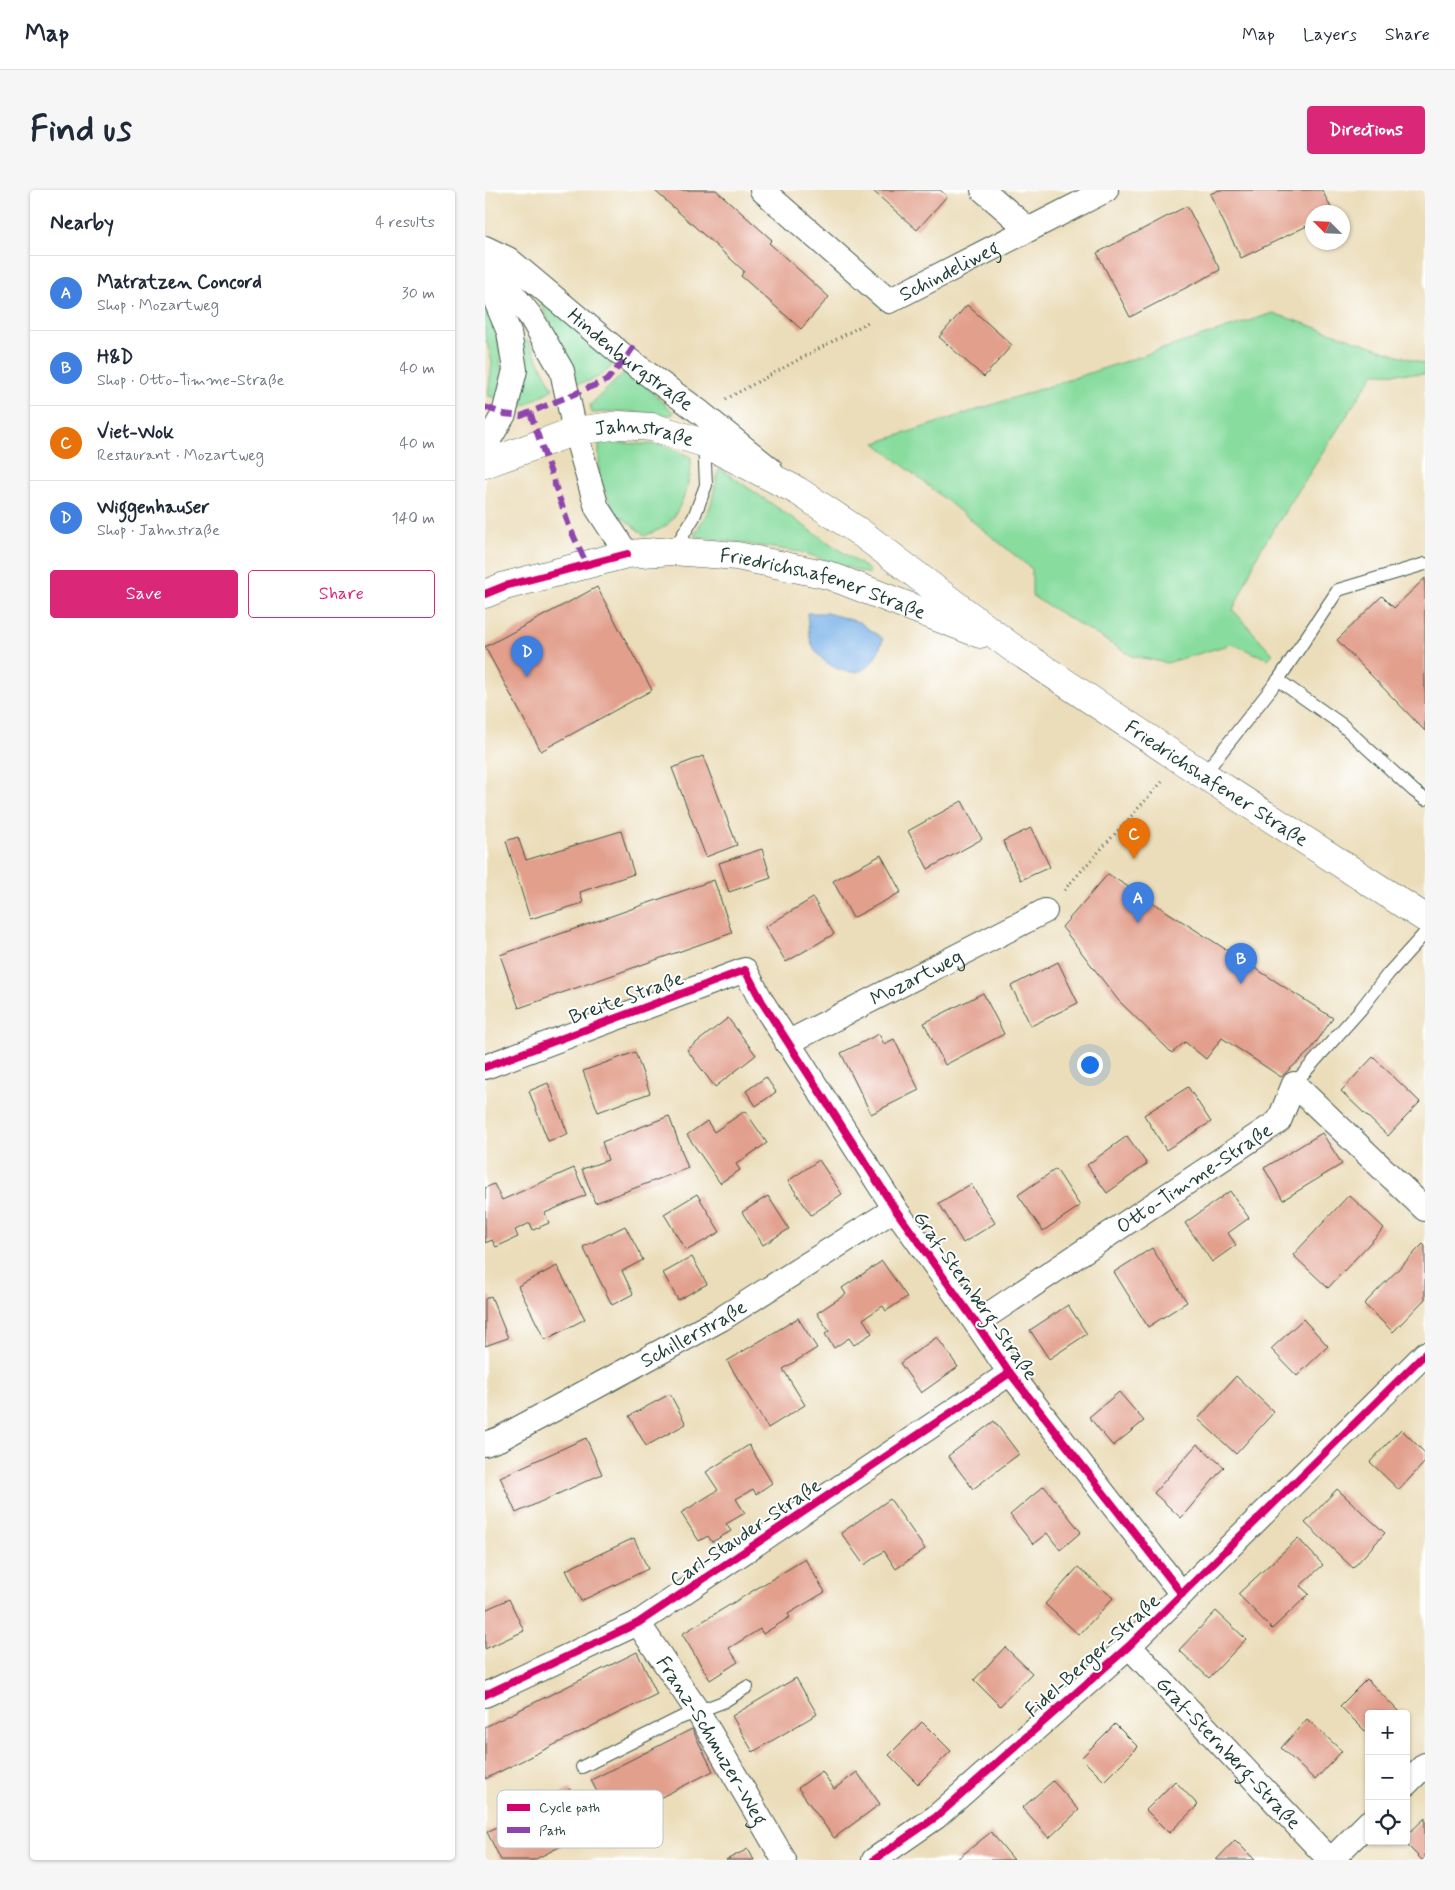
<!DOCTYPE html>
<html lang="en">
<head>
<meta charset="utf-8">
<style>
	body { margin:0; font-family:Mynerve,sans-serif; background:#f6f6f7; color:#1f2937 }
	.controls { position:absolute; right:15px; bottom:15px; display:grid; overflow:hidden; border-radius:5px; box-shadow:0 1px 4px #0004 }
	.controls button { width:45px; height:45px; display:grid; place-items:center; padding:0; border:0; border-bottom:1px solid #e0e1e3; background:#fff; color:#1f2937; font:25px sans-serif }
	.compass { position:absolute; left:820px; top:15px; width:45px; height:45px; border-radius:50%; background:#fff; box-shadow:0 1px 4px #0004; rotate:294deg }
	.you { position:absolute; left:604px; top:874px; width:18px; height:18px; margin:-12px; border:4px solid #fff; border-radius:50%; background:#1a73e8; box-shadow:0 0 0 8px #1a73e833 }
	.badge { display:grid; place-items:center; width:32px; height:32px; border-radius:50%; background:#db2777; color:#fff; font-size:16px; font-weight:700 }
	.pin { position:absolute; translate:-50% -41px; filter:drop-shadow(0 1px 2px #0008) }
	.pin::after { content:''; position:absolute; top:26px; width:18px; height:15px; background:inherit; clip-path:polygon(0 0,100% 0,50% 100%) }
	.list { margin:0; padding:0; list-style:none }
	h2 { display:flex; justify-content:space-between; align-items:center; height:65px; margin:0; padding:0 20px; font-size:21px }
	h2 small { font-size:16px; font-weight:400; color:#747a83 }
	.list li { display:grid; grid-template-columns:32px 1fr auto; gap:15px; align-items:center; box-sizing:border-box; height:75px; padding:0 20px; border-top:1px solid #e0e1e3 }
	.list b { display:block; font-size:19px; white-space:nowrap }
	.list p { margin:0; font-size:16px; white-space:nowrap; color:#747a83 }
	.list em { font-size:16px; font-style:normal; color:#747a83 }
	.actions { display:flex; gap:10px; padding:15px 20px }
	.actions a { flex:1; padding:11px 0; border:1px solid #db2777; border-radius:5px; text-align:center; font-size:18px; color:#db2777 }
	.actions .main { background:#db2777; color:#fff }
	.icon { flex:none; width:28px; height:28px; fill:none; stroke:currentColor; stroke-width:2; stroke-linecap:round; stroke-linejoin:round }
	.map { position:relative; flex:none; width:940px; height:1670px; overflow:hidden; border-radius:5px }
	header { display:flex; align-items:center; gap:30px; box-sizing:border-box; height:70px; padding:0 25px; background:#fff; border-bottom:1px solid #e0e1e3 }
	header strong { font-size:24px }
	nav { display:flex; gap:28px; margin-inline-start:auto; font-size:18px }
	.intro { display:flex; align-items:center; justify-content:space-between; box-sizing:border-box; height:120px; padding:0 30px }
	h1 { margin:0; font-size:35px }
	.button { padding:12px 22px; border-radius:5px; background:#db2777; color:#fff; font-size:18px; font-weight:700 }
	main { display:flex; gap:30px; padding:0 30px }
	aside { flex:1; background:#fff; border-radius:5px; box-shadow:0 1px 4px #0004 }
	.map>svg:first-child { display:block }
	.green { fill:#87dc9e; stroke:#538c69 }
	.water { fill:#79b1e8; stroke:#4c778e }
	.building { fill:#e29f8c }
	.lines { fill:none; stroke-linecap:round; stroke-linejoin:round }
	.service-casing { stroke:#3e5548; stroke-width:14 }
	.minor-casing { stroke:#3e5548; stroke-width:26 }
	.secondary-casing { stroke:#3e5548; stroke-width:29 }
	.path { stroke:#3e5548; stroke-width:3; stroke-dasharray:1 4; stroke-linecap:butt }
	.service { stroke:#fff; stroke-width:12 }
	.minor { stroke:#fff; stroke-width:24 }
	.secondary { stroke:#fff; stroke-width:28 }
	.quiet { stroke:#8e44ad; stroke-width:6; stroke-dasharray:12 6; stroke-linecap:butt }
	.cycleway-casing { stroke:#fff; stroke-width:11 }
	.cycleway { stroke:#d6006c; stroke-width:8 }
	.labels { text-anchor:middle; stroke-width:4; stroke-linejoin:round; paint-order:stroke }
	.street-label { font-size:20px; fill:#1f3d34; stroke:#fff }
	.key { fill:#fff; stroke:#bcc5c2; stroke-width:1 }
	.key-label { font-size:14px; fill:#1f3d34 }
</style>
</head>
<body>
<header>
<strong>Map</strong>
<nav><a>Map</a><a>Layers</a><a>Share</a></nav>
</header>
<div class="intro"><h1>Find us</h1><a class="button">Directions</a></div>
<main>
<aside>
<h2>Nearby<small>4 results</small></h2>
<ul class="list">
<li><span class="badge" style="background:#3f7fe0">A</span><div><b>Matratzen Concord</b><p>Shop · Mozartweg</p></div><em>30 m</em></li>
<li><span class="badge" style="background:#3f7fe0">B</span><div><b>H&amp;D</b><p>Shop · Otto-Timme-Straße</p></div><em>40 m</em></li>
<li><span class="badge" style="background:#e8710a">C</span><div><b>Viet-Wok</b><p>Restaurant · Mozartweg</p></div><em>40 m</em></li>
<li><span class="badge" style="background:#3f7fe0">D</span><div><b>Wiggenhauser</b><p>Shop · Jahnstraße</p></div><em>140 m</em></li>
</ul>
<div class="actions"><a class="main">Save</a><a>Share</a></div>
</aside>
<div class="map">
<svg width="940" height="1670" viewBox="0 0 940 1670">
	<rect width="100%" height="100%" fill="#fff"/>
	<filter id="ink" filterUnits="userSpaceOnUse"><feTurbulence type="fractalNoise" baseFrequency=".02" numOctaves="2"/><feDisplacementMap in="SourceGraphic" scale="10" xChannelSelector="R" yChannelSelector="G"/><feConvolveMatrix kernelMatrix="1 2 1 2 8 2 1 2 1" color-interpolation-filters="sRGB"/></filter>
	<filter id="wash" filterUnits="userSpaceOnUse"><feTurbulence type="fractalNoise" baseFrequency=".0096" numOctaves="4" result="noise"/><feDisplacementMap in="SourceGraphic" scale="20" xChannelSelector="R" yChannelSelector="G"/><feGaussianBlur stdDeviation="1.12" result="paint"/><feColorMatrix in="noise" values="0 0 0 0 0 0 0 0 0 0 0 0 0 0 0 0 0 1.4 0 .05"/><feComposite in="paint" operator="in"/></filter>
	<g filter="url(#wash)">
		<rect width="100%" height="100%" fill="#ebddb9"/>
		<g class="green">
			<path d="M 51,105 L 130,173 C 116,186 107,194 87,193 L 76,153 Z"/>
			<path d="M 0,119 C 18,146 17,178 15,209 L 3,206 L 7,172 L 0,145 Z"/>
			<path d="M 788,123 L 940,174 L 940,184 L 889,183 L 774,362 L 748,420 L 788,464 L 783,469 L 747,454 L 682,473 L 647,466 L 547,406 L 547,379 L 390,253 Z"/>
			<path d="M 42,149 L 68,199 L 37,217 L 40,183 L 38,154 Z"/>
			<path d="M 143,179 L 189,223 L 187,225 L 137,221 L 107,223 L 105,215 Z"/>
			<path d="M 114,252 L 179,255 L 206,267 C 208,285 197,319 184,333 C 179,339 167,342 160,346 L 130,322 L 114,288 Z"/>
			<path d="M 234,278 L 384,380 L 384,384 L 316,362 L 209,346 L 226,315 Z"/>
		</g>
		<path class="water" d="M 322,423 L 342,423 L 374,432 L 398,449 C 395,459 388,475 377,480 C 359,488 333,471 327,454 C 323,445 323,433 322,423 Z"/>
		<g id="blocks">
			<g class="building">
				<path d="M 169,0 L 231,0 L 287,50 L 284,53 L 344,107 L 316,139 L 256,86 L 259,81 Z"/>
				<path d="M 387,0 L 455,0 L 462,6 L 432,40 Z"/>
				<path d="M 734,0 L 837,0 L 848,22 L 828,22 L 828,33 L 756,68 L 725,4 Z"/>
				<path d="M 702,16 L 735,80 L 645,127 L 612,63 Z"/>
				<path d="M 482,115 L 527,155 L 499,187 L 454,147 Z"/>
				<path d="M 940,388 L 940,541 L 852,450 L 897,406 L 909,418 Z"/>
				<path d="M 112,397 L 167,500 L 56,561 L 0,457 Z"/>
				<path d="M 218,566 L 252,655 L 221,667 L 187,578 Z"/>
				<path d="M 477,611 L 497,649 L 443,679 L 423,641 Z"/>
				<path d="M 546,638 L 565,677 L 536,690 L 518,651 Z"/>
				<path d="M 136,641 L 149,684 L 95,702 L 98,713 L 45,729 L 21,651 L 33,647 L 41,670 Z"/>
				<path d="M 277,659 L 286,688 L 244,702 L 234,673 Z"/>
				<path d="M 396,665 L 416,702 L 368,728 L 348,691 Z"/>
				<path d="M 623,684 L 848,828 L 825,861 L 796,887 L 737,848 L 721,869 L 700,852 L 687,863 L 633,810 L 577,737 Z"/>
				<path d="M 229,690 L 247,743 L 34,818 L 15,765 Z"/>
				<path d="M 328,708 L 349,744 L 301,772 L 280,737 Z"/>
				<path d="M 573,772 L 593,813 L 546,836 L 526,796 Z"/>
				<path d="M 498,803 L 519,844 L 460,875 L 439,833 Z"/>
				<path d="M 243,828 L 271,865 L 230,897 L 202,860 Z"/>
				<path d="M 394,844 L 399,854 L 409,849 L 434,900 L 386,924 L 356,863 Z"/>
				<path d="M 150,862 L 165,903 L 113,922 L 98,881 Z"/>
				<path d="M 888,867 L 935,912 L 903,946 L 856,901 Z"/>
				<path d="M 281,887 L 291,902 L 271,916 L 261,901 Z"/>
				<path d="M 63,893 L 83,944 L 63,951 L 44,901 Z"/>
				<path d="M 703,897 L 726,932 L 681,960 L 659,925 Z"/>
				<path d="M 260,921 L 282,953 L 251,974 L 255,980 L 235,993 L 202,945 L 222,931 L 229,942 Z"/>
				<path d="M 184,926 L 203,978 L 110,1013 L 97,979 L 123,970 L 117,952 Z"/>
				<path d="M 837,943 L 857,974 L 798,1010 L 779,978 Z"/>
				<path d="M 642,946 L 662,974 L 622,1003 L 602,975 Z"/>
				<path d="M 334,970 L 357,1004 L 326,1025 L 303,991 Z"/>
				<path d="M 89,978 L 101,1005 L 60,1023 L 64,1033 L 48,1040 L 45,1033 L 30,1040 L 33,1047 L 11,1057 L 7,1050 L 0,1053 L 0,998 L 9,994 L 17,1010 Z"/>
				<path d="M 571,979 L 595,1016 L 558,1041 L 533,1005 Z"/>
				<path d="M 486,994 L 510,1033 L 478,1053 L 454,1013 Z"/>
				<path d="M 745,1001 L 764,1028 L 743,1043 L 751,1055 L 727,1072 L 700,1033 Z"/>
				<path d="M 212,1004 L 235,1042 L 201,1061 L 179,1024 Z"/>
				<path d="M 864,1005 L 899,1038 L 843,1098 L 808,1065 Z"/>
				<path d="M 283,1006 L 304,1039 L 278,1055 L 257,1022 Z"/>
				<path d="M 140,1036 L 158,1070 L 137,1081 L 148,1104 L 127,1115 L 98,1057 Z"/>
				<path d="M 938,1054 L 940,1056 L 940,1109 L 908,1142 L 879,1114 Z"/>
				<path d="M 667,1058 L 702,1112 L 663,1137 L 629,1082 Z"/>
				<path d="M 207,1067 L 222,1094 L 193,1110 L 178,1083 Z"/>
				<path d="M 397,1071 L 422,1107 L 401,1121 L 398,1116 L 378,1129 L 387,1143 L 369,1155 L 364,1148 L 349,1158 L 340,1144 L 344,1141 L 332,1123 L 361,1104 L 357,1098 Z"/>
				<path d="M 72,1076 L 100,1129 L 60,1150 L 33,1096 Z"/>
				<path d="M 6,1106 L 23,1148 L 0,1156 L 0,1109 Z"/>
				<path d="M 583,1115 L 602,1144 L 564,1169 L 545,1140 Z"/>
				<path d="M 313,1128 L 332,1158 L 298,1179 L 320,1215 L 283,1238 L 242,1171 Z"/>
				<path d="M 818,1129 L 843,1156 L 812,1186 L 786,1159 Z"/>
				<path d="M 452,1147 L 473,1177 L 436,1203 L 415,1173 Z"/>
				<path d="M 751,1186 L 789,1222 L 751,1264 L 713,1229 Z"/>
				<path d="M 634,1202 L 659,1231 L 628,1256 L 604,1227 Z"/>
				<path d="M 185,1204 L 201,1234 L 161,1256 L 144,1226 Z"/>
				<path d="M 509,1231 L 534,1264 L 488,1299 L 463,1266 Z"/>
				<path d="M 916,1239 L 940,1263 L 940,1272 L 914,1300 L 885,1272 Z"/>
				<path d="M 101,1248 L 117,1284 L 31,1323 L 15,1287 Z"/>
				<path d="M 712,1254 L 739,1277 L 696,1328 L 669,1303 Z"/>
				<path d="M 264,1255 L 287,1293 L 271,1304 L 268,1299 L 251,1309 L 260,1323 L 241,1334 L 246,1341 L 227,1352 L 223,1346 L 214,1351 L 196,1323 L 233,1300 L 221,1282 Z"/>
				<path d="M 559,1296 L 596,1342 L 575,1360 L 562,1343 L 548,1354 L 525,1325 Z"/>
				<path d="M 852,1299 L 900,1343 L 868,1378 L 820,1333 Z"/>
				<path d="M 405,1309 L 440,1359 L 411,1379 L 399,1361 L 379,1375 L 356,1343 Z"/>
				<path d="M 149,1348 L 163,1379 L 96,1411 L 81,1380 Z"/>
				<path d="M 813,1348 L 838,1375 L 815,1396 L 824,1404 L 787,1439 L 753,1404 Z"/>
				<path d="M 320,1369 L 340,1402 L 303,1424 L 305,1427 L 278,1444 L 275,1439 L 244,1458 L 253,1472 L 225,1490 L 197,1444 Z"/>
				<path d="M 593,1377 L 628,1408 L 594,1445 L 560,1414 Z"/>
				<path d="M 24,1409 L 39,1441 L 0,1459 L 0,1420 Z"/>
				<path d="M 731,1421 L 761,1449 L 724,1488 L 694,1460 Z"/>
				<path d="M 520,1457 L 547,1483 L 515,1516 L 489,1490 Z"/>
				<path d="M 152,1462 L 172,1504 L 0,1589 L 0,1537 Z"/>
				<path d="M 311,1488 L 332,1524 L 268,1562 L 247,1526 Z"/>
				<path d="M 882,1489 L 916,1524 L 884,1524 L 884,1545 L 855,1516 Z"/>
				<path d="M 822,1529 L 857,1561 L 830,1590 L 796,1558 Z"/>
				<path d="M 437,1532 L 466,1561 L 433,1594 L 404,1565 Z"/>
				<path d="M 630,1534 L 653,1557 L 619,1591 L 596,1568 Z"/>
				<path d="M 207,1539 L 228,1581 L 127,1632 L 106,1590 Z"/>
				<path d="M 337,1581 L 349,1599 L 372,1582 L 395,1614 L 349,1648 L 313,1598 Z"/>
				<path d="M 568,1591 L 594,1620 L 564,1648 L 537,1618 Z"/>
				<path d="M 690,1591 L 713,1615 L 684,1643 L 661,1620 Z"/>
				<path d="M 85,1599 L 107,1640 L 49,1670 L 16,1670 L 2,1642 Z"/>
				<path d="M 940,1628 L 940,1670 L 937,1670 L 918,1651 L 921,1651 L 921,1646 Z"/>
				<path d="M 506,1642 L 529,1670 L 471,1670 Z"/>
				<path d="M 750,1650 L 770,1670 L 731,1670 Z"/>
				<path d="M 263,1659 L 269,1670 L 241,1670 Z"/>
			</g>
		</g>
	</g>
	<g filter="url(#ink)">
		<use href="#blocks" fill-opacity="0" stroke="#3e5548" stroke-width="1"/>
		<g class="lines">
			<defs>
				<g id="service">
					<path d="M 188,361 L 209,327 L 221,295 L 219,252"/>
					<path d="M 793,490 L 853,400 L 940,374"/>
					<path d="M 719,584 L 793,490 L 856,534 L 929,601 L 940,609"/>
					<path d="M 809,894 L 876,819 L 903,784 L 940,743"/>
					<path d="M 97,1577 L 193,1529 L 238,1512 L 262,1497"/>
				</g>
				<g id="minor">
					<path id="s1" d="M 277,0 L 404,111 L 621,0"/>
					<path d="M 498,0 L 543,39"/>
					<path id="s2" d="M 0,58 L 23,69 L 141,168 L 216,223 L 285,279"/>
					<path d="M 0,69 L 46,127 L 77,181 L 90,241 L 112,318 L 142,364"/>
					<path d="M 0,85 L 24,142 L 30,180 L 19,224 L 0,256"/>
					<path id="s3" d="M 302,853 L 560,721"/>
					<path d="M 0,877 L 260,780 L 277,812 L 410,1019 L 491,1133 L 525,1183 L 697,1404"/>
					<path id="s4" d="M 491,1133 L 794,931 L 809,894 L 940,1019"/>
					<path id="s5" d="M 0,1254 L 14,1249 L 236,1129 L 410,1019"/>
					<path id="s6" d="M 153,1433 L 213,1522 L 299,1670"/>
					<path id="s7" d="M 644,1456 L 845,1670"/>
					<path d="M 0,1505 L 153,1433 L 525,1183"/>
					<path d="M 921,1594 L 940,1575"/>
					<path d="M 389,1670 L 451,1627 L 644,1456 L 940,1164"/>
					<path d="M 846,1670 L 884,1632"/>
				</g>
				<g id="secondary">
					<path id="s8" d="M 0,274 L 90,241 L 135,235 L 167,237 L 219,253 L 313,301 L 376,343 L 525,456 L 696,570 L 940,728"/>
					<path id="s9" d="M 0,404 L 20,396 L 142,364 L 188,361 L 252,366 L 343,385 L 495,444"/>
				</g>
			</defs>
			<use href="#service" class="service-casing"/>
			<use href="#minor" class="minor-casing"/>
			<use href="#secondary" class="secondary-casing"/>
			<g class="path">
				<path d="M 241,209 L 385,131"/>
				<path d="M 579,700 L 677,592"/>
			</g>
			<use href="#service" class="service"/>
			<use href="#minor" class="minor"/>
			<use href="#secondary" class="secondary"/>
			<g class="quiet">
				<path d="M 0,217 L 19,224 L 36,226 L 82,207 L 122,190 L 141,168 L 151,153"/>
				<path d="M 45,222 L 84,336 L 102,375"/>
			</g>
			<defs>
				<g id="cycleway">
					<path d="M 0,404 L 20,396 L 142,364"/>
					<path d="M 0,877 L 260,780 L 277,812 L 410,1019 L 491,1133 L 525,1183 L 697,1404"/>
					<path d="M 0,1505 L 153,1433 L 525,1183"/>
					<path d="M 389,1670 L 451,1627 L 644,1456 L 940,1164"/>
				</g>
			</defs>
			<use href="#cycleway" class="cycleway-casing"/>
			<use href="#cycleway" class="cycleway"/>
		</g>
	</g>
	<g class="labels">
		<g class="street-label">
			<text dy="7" stroke="none"><textPath href="#s1" startOffset="236">Schindeliweg</textPath></text>
			<text dy="7" stroke="none"><textPath href="#s2" startOffset="184">Hindenburgstraße</textPath></text>
			<text dy="7" stroke="none"><textPath href="#s8" startOffset="166">Jahnstraße</textPath></text>
			<text dy="7" stroke="none"><textPath href="#s9" startOffset="348">Friedrichshafener Straße</textPath></text>
			<text dy="7" stroke="none"><textPath href="#s8" startOffset="844">Friedrichshafener Straße</textPath></text>
			<text dy="7" stroke="none"><textPath href="#s3" startOffset="145">Mozartweg</textPath></text>
			<text transform="translate(141 807) rotate(-20)" y="7">Breite Straße</text>
			<text dy="7" stroke="none"><textPath href="#s4" startOffset="262">Otto-Timme-Straße</textPath></text>
			<text transform="translate(491 1105) rotate(55)" y="7">Graf-Sternberg-Straße</text>
			<text dy="7" stroke="none"><textPath href="#s5" startOffset="236">Schillerstraße</textPath></text>
			<text transform="translate(260 1342) rotate(-34)" y="7">Carl-Stauder-Straße</text>
			<text transform="translate(607 1465) rotate(-42)" y="7">Fidel-Berger-Straße</text>
			<text dy="7" stroke="none"><textPath href="#s6" startOffset="139">Franz-Schmuzer-Weg</textPath></text>
			<text dy="7" stroke="none"><textPath href="#s7" startOffset="146">Graf-Sternberg-Straße</textPath></text>
		</g>
	</g>
	<rect x="12" y="1600" width="166" height="58" rx="8" class="key"/>
	<rect x="22" y="1614" width="23" height="7" fill="#d6006c"/>
	<rect x="22" y="1637" width="23" height="6" fill="#8e44ad"/>
	<g class="key-label">
		<text x="54" y="1622">Cycle path</text>
		<text x="54" y="1645">Path</text>
	</g>
</svg>
<div class="controls">
<button>+</button>
<button>−</button>
<button><svg class="icon" aria-label="locate" viewBox="0 0 24 24"><circle cx="12" cy="12" r="6"/><path d="M12 2v4M12 18v4M2 12h4M18 12h4"/></svg></button>
</div>
<svg class="compass" viewBox="-18 -18 36 36"><path d="M0-13l5 13h-10z" fill="#e53935"/><path d="M0 13l5-13h-10z" fill="#747a83"/></svg>
<div class="you"></div>
<div class="pin badge" style="left:653px;top:733px;background:#3f7fe0">A</div>
<div class="pin badge" style="left:756px;top:794px;background:#3f7fe0">B</div>
<div class="pin badge" style="left:649px;top:669px;background:#e8710a">C</div>
<div class="pin badge" style="left:42px;top:487px;background:#3f7fe0">D</div>
</div>
</main>
</body>
</html>
